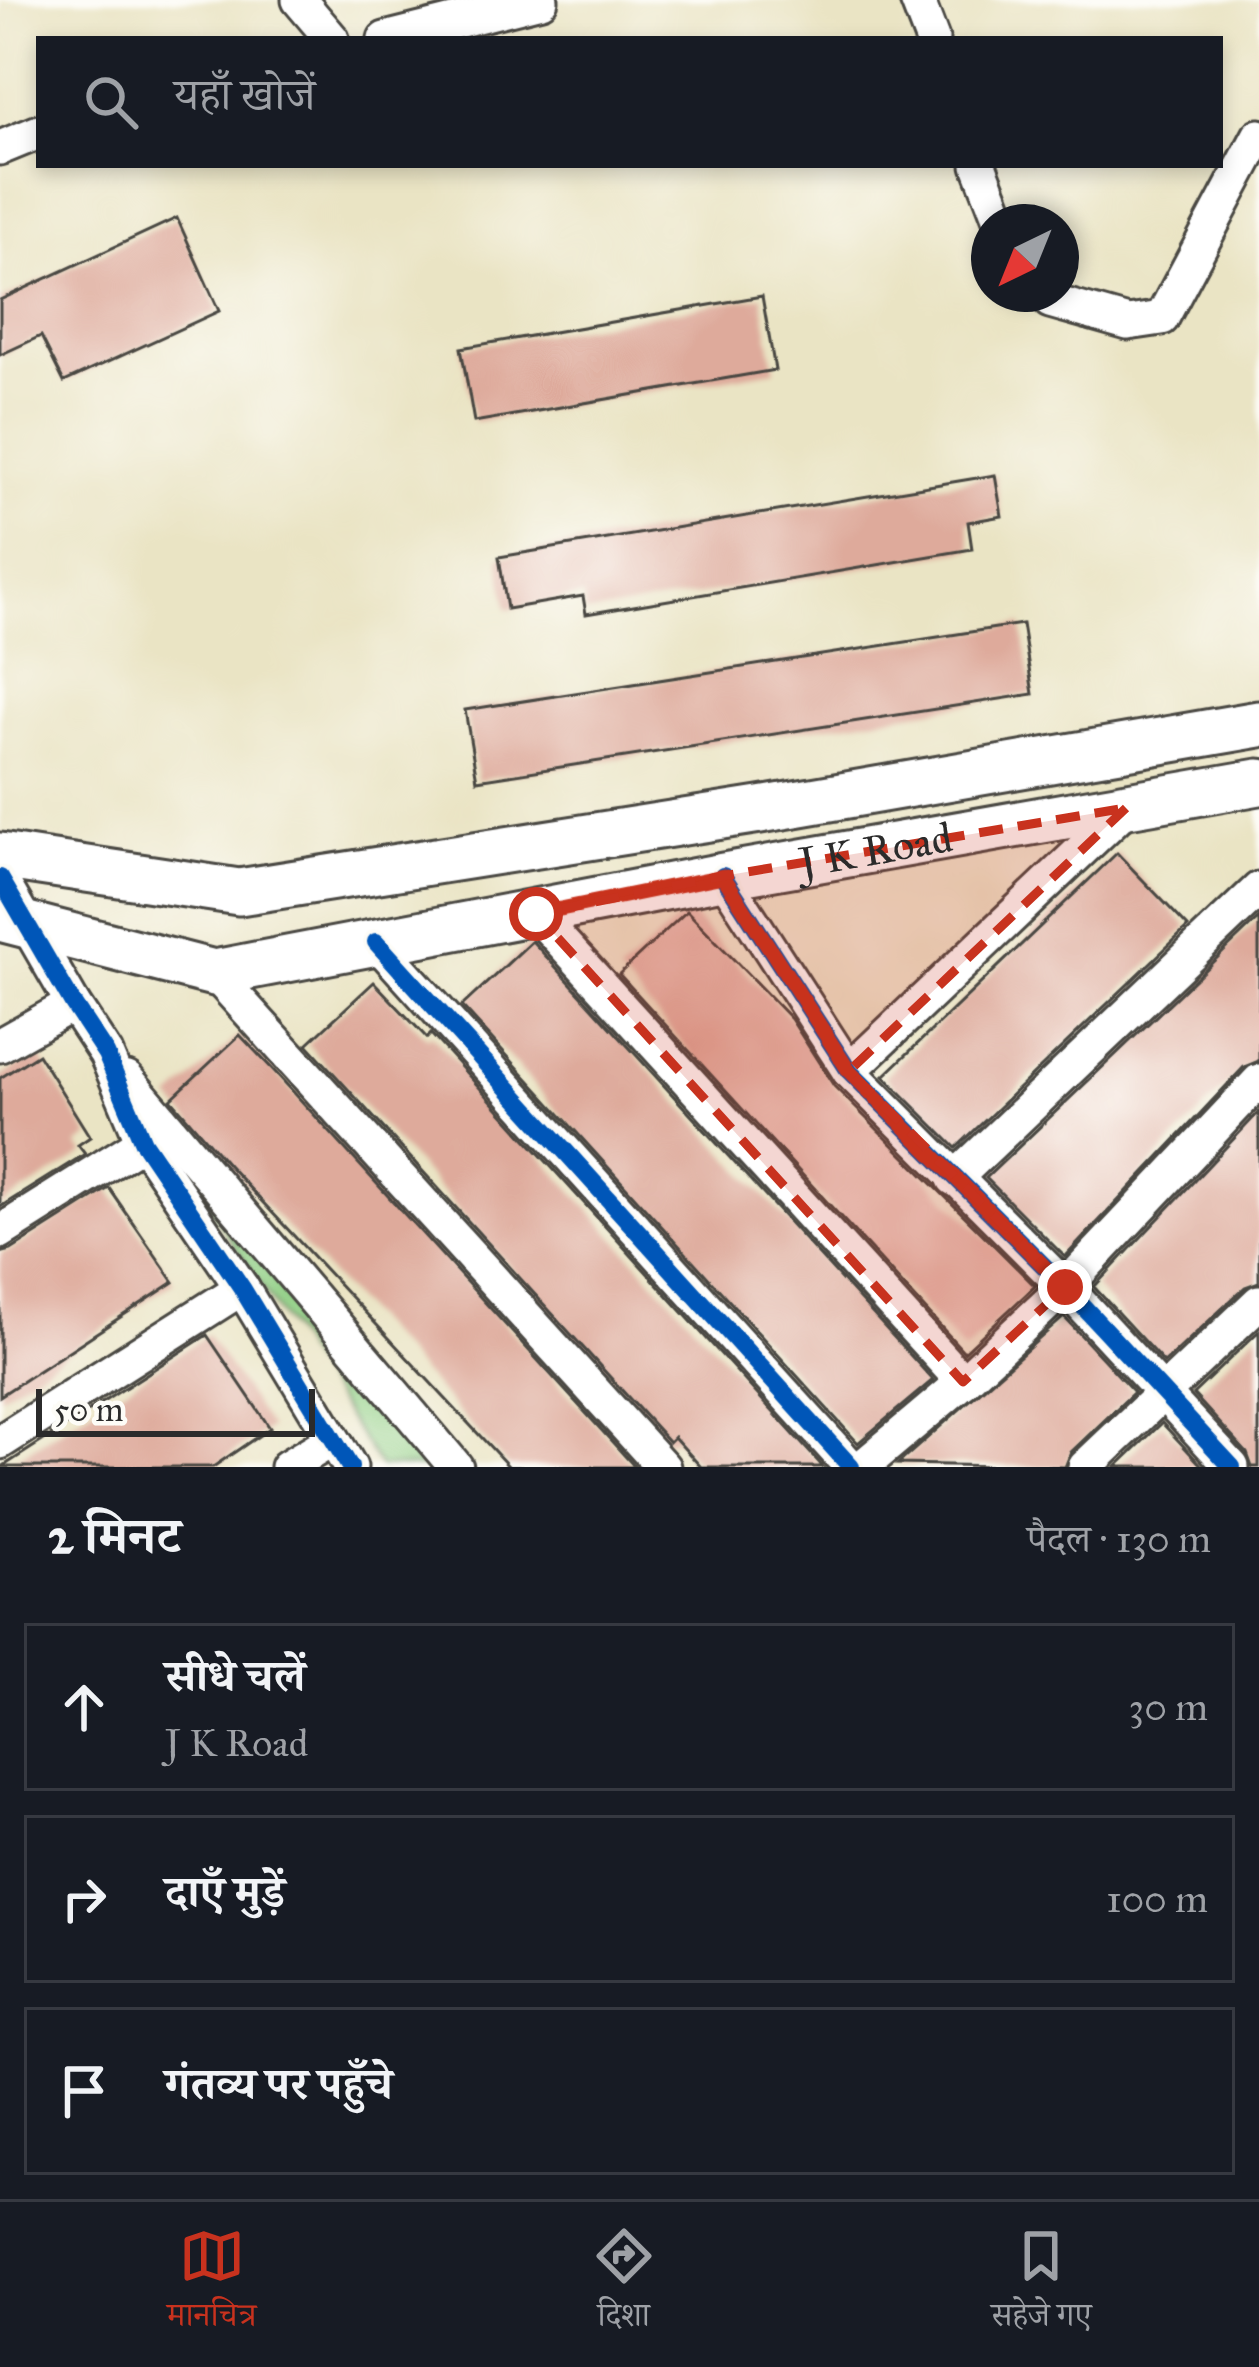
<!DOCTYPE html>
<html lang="hi">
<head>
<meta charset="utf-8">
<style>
	body { margin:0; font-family:"IM FELL Great Primer","Noto Serif Devanagari",serif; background:#20242c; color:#f1f3f6 }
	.compass { position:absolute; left:971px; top:204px; width:108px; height:108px; border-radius:50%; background:#171b24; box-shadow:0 6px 18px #0003; rotate:223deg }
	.scale { position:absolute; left:36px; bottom:30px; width:279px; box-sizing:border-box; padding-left:12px; border:6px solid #2b2b2b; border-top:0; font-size:33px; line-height:42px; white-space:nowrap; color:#2b2b2b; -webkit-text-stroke:9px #fdfcf7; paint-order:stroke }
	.stop { position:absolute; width:36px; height:36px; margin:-27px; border:9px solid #c8321e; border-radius:50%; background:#fff }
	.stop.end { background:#c8321e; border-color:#fff; box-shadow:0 3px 12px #0008 }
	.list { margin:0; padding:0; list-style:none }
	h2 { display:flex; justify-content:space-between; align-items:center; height:156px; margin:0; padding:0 48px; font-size:51px }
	h2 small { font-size:39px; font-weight:400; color:#9ea1a6 }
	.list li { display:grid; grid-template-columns:78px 1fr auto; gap:36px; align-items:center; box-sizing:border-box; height:168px; margin:0 24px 24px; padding:0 24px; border:3px solid #363941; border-radius:0px }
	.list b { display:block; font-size:45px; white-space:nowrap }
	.list p { margin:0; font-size:39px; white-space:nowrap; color:#9ea1a6 }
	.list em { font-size:39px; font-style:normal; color:#9ea1a6 }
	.icon { flex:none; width:66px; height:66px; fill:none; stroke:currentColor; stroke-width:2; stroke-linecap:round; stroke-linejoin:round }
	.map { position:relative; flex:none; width:1259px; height:1467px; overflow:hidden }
	.search { position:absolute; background:#171b24; box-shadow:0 6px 18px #0003; left:36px; right:36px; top:36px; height:132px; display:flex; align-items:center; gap:30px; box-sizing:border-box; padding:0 42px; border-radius:0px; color:#9ea1a6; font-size:45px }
	.sheet { height:732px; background:#171b24 }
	nav { display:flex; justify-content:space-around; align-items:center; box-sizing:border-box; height:168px; border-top:3px solid #363941; background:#171b24; font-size:33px; color:#9ea1a6 }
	nav a { display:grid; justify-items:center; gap:6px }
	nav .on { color:#c8321e }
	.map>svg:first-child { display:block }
	.green { fill:#91cf85; stroke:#5e7d58; stroke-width:3 }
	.building { fill:#deaa9b }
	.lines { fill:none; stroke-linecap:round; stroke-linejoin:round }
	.minor-casing { stroke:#484742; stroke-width:39 }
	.secondary-casing { stroke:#484742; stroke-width:51 }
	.minor { stroke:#fff; stroke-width:33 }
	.secondary { stroke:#fff; stroke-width:45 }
	.cycleway-casing { stroke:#fdfcf7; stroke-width:26 }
	.cycleway { stroke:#0057b8; stroke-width:18 }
	.route { stroke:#c8321e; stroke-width:15 }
	.marked { fill:#c8321e; fill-opacity:0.2; stroke:#c8321e; stroke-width:9; stroke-dasharray:24 15; stroke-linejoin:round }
	.labels { text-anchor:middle; stroke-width:9; stroke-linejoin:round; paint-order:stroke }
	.street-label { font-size:42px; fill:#2b2b2b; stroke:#fdfcf7 }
</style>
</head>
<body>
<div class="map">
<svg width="1259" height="1467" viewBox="0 0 1259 1467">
	<rect width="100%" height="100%" fill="#fdfcf7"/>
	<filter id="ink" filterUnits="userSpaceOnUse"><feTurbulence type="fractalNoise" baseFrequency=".00833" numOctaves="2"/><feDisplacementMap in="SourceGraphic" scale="24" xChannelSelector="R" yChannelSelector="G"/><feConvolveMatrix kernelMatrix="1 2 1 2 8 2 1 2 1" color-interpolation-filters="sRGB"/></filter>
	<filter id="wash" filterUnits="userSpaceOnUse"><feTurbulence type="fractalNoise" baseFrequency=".004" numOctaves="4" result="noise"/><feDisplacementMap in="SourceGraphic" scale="48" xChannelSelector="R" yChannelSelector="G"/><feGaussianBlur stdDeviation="2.7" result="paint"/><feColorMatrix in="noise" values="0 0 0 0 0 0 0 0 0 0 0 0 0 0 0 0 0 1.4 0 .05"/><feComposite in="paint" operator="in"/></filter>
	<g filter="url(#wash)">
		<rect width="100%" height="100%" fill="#eae4c4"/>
		<path class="green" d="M 175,1155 L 436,1467 L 380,1467 Z"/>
		<g id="blocks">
			<g class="building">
				<path d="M 177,218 L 219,311 L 64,382 L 41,336 L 0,355 L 0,300 Z"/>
				<path d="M 762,296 L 775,370 L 474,422 L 461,348 Z"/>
				<path d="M 995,475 L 1002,516 L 968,522 L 972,549 L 586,614 L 583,596 L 507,609 L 499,557 Z"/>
				<path d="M 1022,624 L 1033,694 L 477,780 L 465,710 Z"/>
				<path d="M 1117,853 L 1188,927 L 956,1148 L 884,1076 Z"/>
				<path d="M 687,911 L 791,1019 L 834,1086 L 1035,1286 L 964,1352 L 619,974 Z"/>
				<path d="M 1259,918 L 1259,1061 L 1244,1067 L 1065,1257 L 986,1178 Z"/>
				<path d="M 532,941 L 933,1380 L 858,1443 L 462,1006 Z"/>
				<path d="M 374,982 L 427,1038 L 431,1034 L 823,1467 L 701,1467 L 674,1437 L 669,1442 L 307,1044 Z"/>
				<path d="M 240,1035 L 276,1073 L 635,1467 L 509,1467 L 228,1165 L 171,1099 Z"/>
				<path d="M 38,1054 L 90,1137 L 78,1145 L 85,1154 L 0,1207 L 0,1078 Z"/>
				<path d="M 1259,1112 L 1259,1282 L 1245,1287 L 1164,1363 L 1094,1287 Z"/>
				<path d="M 109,1188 L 174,1282 L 0,1396 L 0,1253 L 11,1250 Z"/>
				<path d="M 1064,1317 L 1134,1392 L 1071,1452 L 1065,1467 L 898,1464 Z"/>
				<path d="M 1259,1331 L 1259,1467 L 1252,1467 L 1247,1453 L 1193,1394 Z"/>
				<path d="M 207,1335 L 270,1428 L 213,1467 L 2,1467 Z"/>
				<path d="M 1162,1423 L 1203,1467 L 1116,1467 Z"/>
			</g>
		</g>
	</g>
	<g filter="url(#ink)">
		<use href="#blocks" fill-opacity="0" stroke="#484742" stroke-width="3"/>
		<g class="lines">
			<defs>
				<g id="minor">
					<path d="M 299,0 L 332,39"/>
					<path d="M 917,0 L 932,39"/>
					<path d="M 385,39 L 541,0"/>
					<path d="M 0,148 L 39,132"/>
					<path d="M 979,165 L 1001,222"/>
					<path d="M 1044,294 L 1050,301 L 1128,323 L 1162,318 L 1259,136"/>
					<path d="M 723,876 L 849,1071 L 1065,1287 L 1232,1467"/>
					<path d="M 0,878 L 73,1004 L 106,1054 L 143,1142 L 242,1288 L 350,1467"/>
					<path d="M 536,914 L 963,1382"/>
					<path d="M 376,942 L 851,1467"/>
					<path d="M 214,973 L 663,1467"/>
					<path d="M 0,1045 L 73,1004"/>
					<path d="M 849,1071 L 1126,808"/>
					<path d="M 127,1079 L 456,1467"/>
					<path d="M 954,1179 L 1259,889"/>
					<path d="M 0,1232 L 143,1142"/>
					<path d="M 0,1442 L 242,1288"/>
					<path d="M 287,1467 L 332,1440"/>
					<path d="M 862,1467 L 963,1382 L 1065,1287 L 1259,1081"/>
					<path d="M 1085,1467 L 1259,1302"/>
				</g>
				<g id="secondary">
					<path d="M 0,856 L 239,892 L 760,810 L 1259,724"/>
					<path id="s1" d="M 0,918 L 214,973 L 723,876 L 1259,782"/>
				</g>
			</defs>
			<use href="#minor" class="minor-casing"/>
			<use href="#secondary" class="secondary-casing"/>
			<use href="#minor" class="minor"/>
			<use href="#secondary" class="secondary"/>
			<defs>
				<g id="cycleway">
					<path d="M 723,876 L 849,1071 L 1065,1287 L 1232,1467"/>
					<path d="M 0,878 L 73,1004 L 106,1054 L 143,1142 L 242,1288 L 350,1467"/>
					<path d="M 376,942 L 851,1467"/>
				</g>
			</defs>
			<use href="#cycleway" class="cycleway-casing"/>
			<use href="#cycleway" class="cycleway"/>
		</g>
	</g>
	<g class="lines" filter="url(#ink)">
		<path class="route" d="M 536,914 L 723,876 L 849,1071 L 1065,1287"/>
	</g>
	<path class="marked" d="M 1126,808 L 849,1071 L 1065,1287 L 963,1382 L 536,914 L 723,876 Z"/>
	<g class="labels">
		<g class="street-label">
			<text dy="15" stroke="none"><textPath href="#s1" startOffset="894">J K Road</textPath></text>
		</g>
	</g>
</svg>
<svg class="compass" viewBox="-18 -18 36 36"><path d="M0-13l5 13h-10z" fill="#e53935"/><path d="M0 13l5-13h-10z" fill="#9ea1a6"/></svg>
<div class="scale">50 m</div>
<div class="stop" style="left:536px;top:914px"></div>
<div class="stop end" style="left:1065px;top:1287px"></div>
<div class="search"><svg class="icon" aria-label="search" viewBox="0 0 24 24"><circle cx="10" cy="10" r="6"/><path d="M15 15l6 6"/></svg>यहाँ खोजें</div>
</div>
<section class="sheet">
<h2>2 मिनट<small>पैदल · 130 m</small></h2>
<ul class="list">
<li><svg class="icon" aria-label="ahead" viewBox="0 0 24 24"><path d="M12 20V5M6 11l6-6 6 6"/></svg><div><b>सीधे चलें</b><p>J K Road</p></div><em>30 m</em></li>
<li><svg class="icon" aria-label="right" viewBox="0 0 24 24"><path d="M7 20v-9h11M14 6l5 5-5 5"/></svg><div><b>दाएँ मुड़ें</b></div><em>100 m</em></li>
<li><svg class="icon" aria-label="arrive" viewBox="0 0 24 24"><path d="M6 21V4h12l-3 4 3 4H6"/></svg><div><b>गंतव्य पर पहुँचे</b></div></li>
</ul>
</section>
<nav>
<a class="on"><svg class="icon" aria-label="map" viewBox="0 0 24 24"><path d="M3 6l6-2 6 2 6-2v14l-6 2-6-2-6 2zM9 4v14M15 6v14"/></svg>मानचित्र</a>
<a><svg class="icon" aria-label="directions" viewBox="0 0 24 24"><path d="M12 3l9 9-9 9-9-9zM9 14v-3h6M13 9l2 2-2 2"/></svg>दिशा</a>
<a><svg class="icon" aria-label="saved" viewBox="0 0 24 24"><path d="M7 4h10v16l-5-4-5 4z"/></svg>सहेजे गए</a>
</nav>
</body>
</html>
